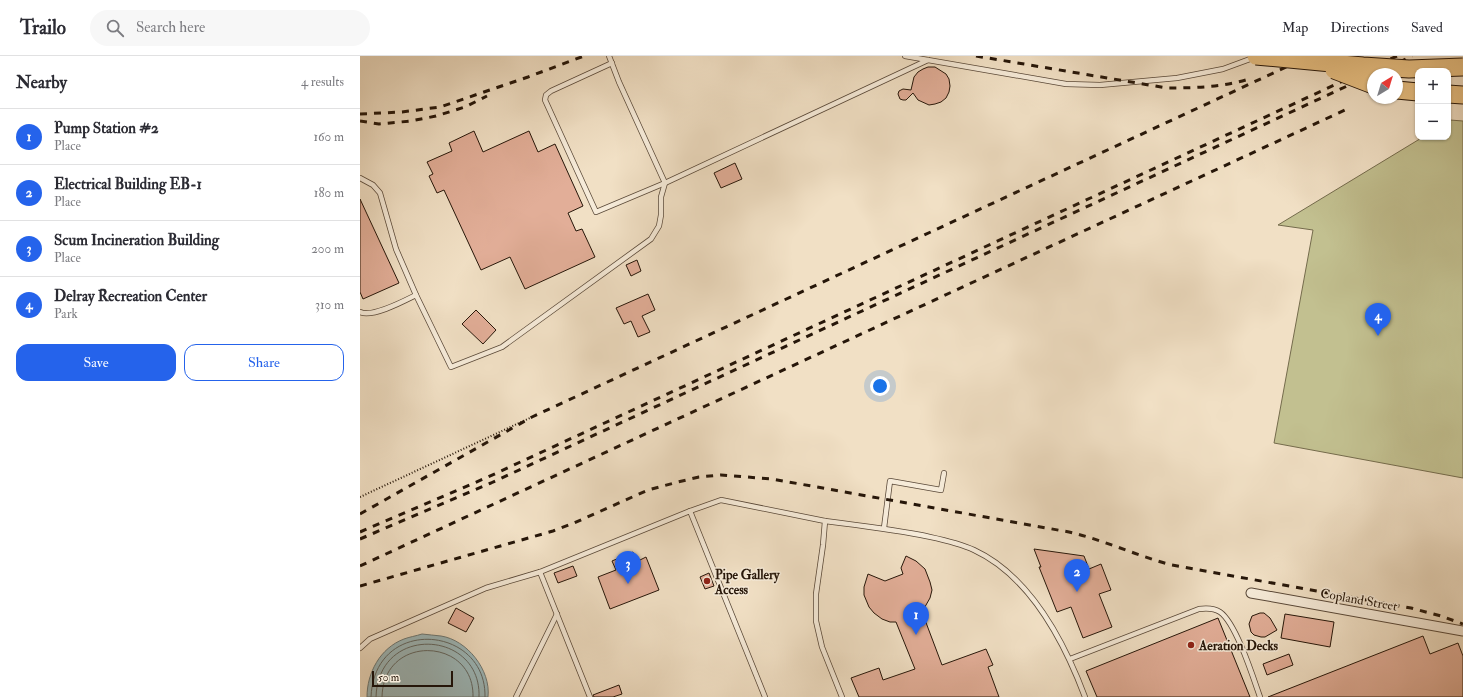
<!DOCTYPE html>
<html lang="en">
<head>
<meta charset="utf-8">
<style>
	body { margin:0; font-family:"IM FELL Double Pica",serif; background:#f7f7f7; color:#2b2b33 }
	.controls { position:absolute; right:12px; top:12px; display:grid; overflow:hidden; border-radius:8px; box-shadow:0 1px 3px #0004 }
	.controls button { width:36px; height:36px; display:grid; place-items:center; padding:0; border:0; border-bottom:1px solid #e1e1e2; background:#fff; color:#2b2b33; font:20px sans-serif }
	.compass { position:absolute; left:1007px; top:12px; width:36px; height:36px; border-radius:50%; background:#fff; box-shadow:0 1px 3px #0004; rotate:38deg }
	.scale { position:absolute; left:12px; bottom:10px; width:81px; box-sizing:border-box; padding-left:4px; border:2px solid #261609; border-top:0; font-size:11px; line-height:14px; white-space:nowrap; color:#261609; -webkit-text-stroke:3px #f6ebd9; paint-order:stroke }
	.you { position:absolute; left:520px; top:330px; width:14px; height:14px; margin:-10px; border:3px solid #fff; border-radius:50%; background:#1a73e8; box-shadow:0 0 0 6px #1a73e833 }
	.badge { display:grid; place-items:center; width:26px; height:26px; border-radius:50%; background:#2563eb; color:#fff; font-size:13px; font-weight:700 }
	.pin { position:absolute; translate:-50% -33px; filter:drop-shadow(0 1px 2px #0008) }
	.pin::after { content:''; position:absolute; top:21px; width:14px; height:12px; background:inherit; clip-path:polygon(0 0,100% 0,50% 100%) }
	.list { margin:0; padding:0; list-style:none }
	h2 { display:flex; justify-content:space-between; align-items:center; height:52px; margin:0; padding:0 16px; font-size:17px }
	h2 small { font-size:13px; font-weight:400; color:#7c7c81 }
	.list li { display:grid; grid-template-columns:26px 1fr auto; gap:12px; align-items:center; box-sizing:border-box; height:56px; padding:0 16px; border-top:1px solid #e1e1e2 }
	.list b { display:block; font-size:15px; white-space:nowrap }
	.list p { margin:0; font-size:13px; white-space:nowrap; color:#7c7c81 }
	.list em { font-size:13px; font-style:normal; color:#7c7c81 }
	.actions { display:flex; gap:8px; padding:12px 16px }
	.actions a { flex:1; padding:9px 0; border:1px solid #2563eb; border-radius:12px; text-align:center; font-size:14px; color:#2563eb }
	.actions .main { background:#2563eb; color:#fff }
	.icon { flex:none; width:22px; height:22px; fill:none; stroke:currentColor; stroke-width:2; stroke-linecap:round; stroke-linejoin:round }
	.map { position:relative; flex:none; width:1103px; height:641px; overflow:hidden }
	header { display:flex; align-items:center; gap:24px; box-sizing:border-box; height:56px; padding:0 20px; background:#fff; border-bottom:1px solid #e1e1e2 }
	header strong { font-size:19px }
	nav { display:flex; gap:22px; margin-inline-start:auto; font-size:14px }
	.search { width:280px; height:36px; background:#f7f7f7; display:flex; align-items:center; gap:10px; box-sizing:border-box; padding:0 14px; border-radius:22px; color:#7c7c81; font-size:15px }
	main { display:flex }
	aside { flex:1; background:#fff }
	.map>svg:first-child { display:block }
	.green { fill:#c2c090; stroke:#746b4c }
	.water { fill:#9ebbbe; stroke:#6e7976 }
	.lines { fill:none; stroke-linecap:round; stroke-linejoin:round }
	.shore { stroke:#626864; stroke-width:1 }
	.building { fill:#e2ae98; stroke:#261609 }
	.service-casing { stroke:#594838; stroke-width:6 }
	.minor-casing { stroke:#594838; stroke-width:11 }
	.motorway-casing { stroke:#261609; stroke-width:19 }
	.path { stroke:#261609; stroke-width:2; stroke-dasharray:1 2; stroke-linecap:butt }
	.service { stroke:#f6ebd9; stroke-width:4.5 }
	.minor { stroke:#f6ebd9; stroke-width:9 }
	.motorway { stroke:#e8c082; stroke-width:17 }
	.rail { stroke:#261609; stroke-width:3; stroke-dasharray:7 7; stroke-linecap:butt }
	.motorway-bridge-casing { stroke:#261609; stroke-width:19; stroke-linecap:butt }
	.motorway-bridge { stroke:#e8c082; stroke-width:17 }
	.poi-dot { fill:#8f2418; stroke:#f6ebd9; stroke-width:1.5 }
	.labels { text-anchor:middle; stroke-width:3; stroke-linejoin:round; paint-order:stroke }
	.poi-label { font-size:13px; font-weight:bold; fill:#261609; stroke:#f6ebd9; text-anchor:start }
	.street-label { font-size:13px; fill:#261609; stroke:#f6ebd9 }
</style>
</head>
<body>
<header>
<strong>Trailo</strong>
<div class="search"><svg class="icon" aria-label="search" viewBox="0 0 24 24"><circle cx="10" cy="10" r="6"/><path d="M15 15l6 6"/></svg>Search here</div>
<nav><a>Map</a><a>Directions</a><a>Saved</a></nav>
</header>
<main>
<aside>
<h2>Nearby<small>4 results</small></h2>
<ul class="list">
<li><span class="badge">1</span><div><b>Pump Station #2</b><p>Place</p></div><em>160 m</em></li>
<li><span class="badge">2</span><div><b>Electrical Building EB-1</b><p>Place</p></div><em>180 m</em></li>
<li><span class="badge">3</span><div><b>Scum Incineration Building</b><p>Place</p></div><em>200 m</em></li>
<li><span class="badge">4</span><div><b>Delray Recreation Center</b><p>Park</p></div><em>310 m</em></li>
</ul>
<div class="actions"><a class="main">Save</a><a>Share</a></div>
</aside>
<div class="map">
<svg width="1103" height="641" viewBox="0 0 1103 641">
	<rect width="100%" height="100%" fill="#f1e0c5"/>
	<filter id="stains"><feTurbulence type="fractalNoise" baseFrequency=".005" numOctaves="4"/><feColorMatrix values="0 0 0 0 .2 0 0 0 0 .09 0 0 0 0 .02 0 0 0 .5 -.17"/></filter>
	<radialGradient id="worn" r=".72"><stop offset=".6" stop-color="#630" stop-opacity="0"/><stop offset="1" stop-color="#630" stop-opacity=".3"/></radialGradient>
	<path class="green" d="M 1090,64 L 1103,65 L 1103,422 L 914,387 L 953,174 L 918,169 L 1063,81 L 1088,81 L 1088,66 Z"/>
	<path class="water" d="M 62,578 C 68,579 75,579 81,580 C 107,584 131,614 128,641 L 7,641 C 7,617 20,592 44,583 C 49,581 56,580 62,578 Z"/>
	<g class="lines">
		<g class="shore">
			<path d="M 11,641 C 14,559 127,569 125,641"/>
			<path d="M 16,641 C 18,567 122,574 119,641"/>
			<path d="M 22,641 C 23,577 115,581 113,641"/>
		</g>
	</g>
	<g class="building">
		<path d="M 568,11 L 575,11 L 586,18 L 589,23 L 590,30 L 589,36 L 586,42 L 581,46 L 575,48 L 569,49 L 558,44 L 553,37 L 546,44 L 543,44 L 540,43 L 538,38 L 539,35 L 543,33 L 551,34 L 554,21 L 558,16 L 563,13 Z"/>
		<path d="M 114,75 L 123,96 L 169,75 L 178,96 L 195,88 L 223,150 L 208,157 L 216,175 L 222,173 L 235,201 L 165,233 L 150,201 L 121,214 L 84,134 L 77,137 L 69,120 L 73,118 L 67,106 L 92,95 L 89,87 Z"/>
		<path d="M 375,107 L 382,123 L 361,132 L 354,117 Z"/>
		<path d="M 0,143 L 39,227 L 3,243 L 0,236 Z"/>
		<path d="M 277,204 L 281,215 L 271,220 L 266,209 Z"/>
		<path d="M 288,238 L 295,254 L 282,260 L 290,276 L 278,281 L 271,265 L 264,268 L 256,252 Z"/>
		<path d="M 116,254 L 136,274 L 123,288 L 102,268 Z"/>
		<path d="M 674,493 L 724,500 L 729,513 L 741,508 L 751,534 L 739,538 L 752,571 L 723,582 L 711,551 L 697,556 L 679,511 L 681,511 Z"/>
		<path d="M 273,496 L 276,506 L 286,501 L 299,534 L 250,553 L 238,521 L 256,514 L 252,505 Z"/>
		<path d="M 546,500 L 556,505 L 565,513 L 570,526 L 572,534 L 570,542 L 562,556 L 582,609 L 626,593 L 633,609 L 628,611 L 639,641 L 499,641 L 491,622 L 519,612 L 523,624 L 555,613 L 536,566 L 530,566 L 522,563 L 514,557 L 509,551 L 504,539 L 504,531 L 508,518 L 525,525 L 543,518 L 541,512 Z"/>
		<path d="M 213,510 L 217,520 L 198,527 L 194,517 Z"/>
		<path d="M 349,517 L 354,530 L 345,533 L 340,521 Z"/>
		<path d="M 96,552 L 114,562 L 106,576 L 88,567 Z"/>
		<path d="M 900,557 L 904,557 L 910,562 L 917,574 L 905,581 L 901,581 L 894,579 L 891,576 L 889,568 L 892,560 Z"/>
		<path d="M 925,558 L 974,566 L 970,591 L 921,582 Z"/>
		<path d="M 858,562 L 890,641 L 737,641 L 726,615 Z"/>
		<path d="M 1063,580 L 1070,598 L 1098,587 L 1103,600 L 1103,641 L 908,641 Z"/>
		<path d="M 929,598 L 933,609 L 907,619 L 903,608 Z"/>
		<path d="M 259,629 L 262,638 L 253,641 L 234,641 L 233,639 Z"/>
	</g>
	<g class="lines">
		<defs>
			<g id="service">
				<path d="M 545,0 L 706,28 L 740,29 L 817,22 L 863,13 L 893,2"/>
				<path d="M 252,7 L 191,35 L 186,39 L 185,44 L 236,156 L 305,127 L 568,4"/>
				<path d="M 0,122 L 13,129 L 20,137 L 36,193 L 56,239 L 91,311 L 142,291 L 291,183 L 299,170 L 301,159 L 301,141 L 305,127 L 259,26 L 249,0"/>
				<path d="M 0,256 C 12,262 44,245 56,239"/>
				<path d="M 330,455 L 361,444 L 465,465 L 463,489 L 456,538 L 456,565 L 462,591 L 482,641"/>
				<path d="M 465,465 C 497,469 529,473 561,479 C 579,483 597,486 614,494 C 670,520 704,585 725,641"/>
				<path d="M 524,472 L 530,425 L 581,434 L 584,417"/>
				<path d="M 0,592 L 10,583 L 126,532 L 180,516"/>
				<path d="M 710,603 L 839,553 C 847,552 854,552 860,556 C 876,567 893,621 900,641"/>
				<path d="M 156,641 L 197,558"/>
				<path d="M 230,641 L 180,516 L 330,455 L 405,641"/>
			</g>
			<path id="minor" d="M 891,537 L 1103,575"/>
			<g id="motorway">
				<path d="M 1037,34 L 1058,36"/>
				<path d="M 1088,38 L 1103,39"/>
			</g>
		</defs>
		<use href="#service" class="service-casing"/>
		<use href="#minor" class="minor-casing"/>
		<use href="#motorway" class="motorway-casing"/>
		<path class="path" d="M 0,441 L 172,361"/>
		<use href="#service" class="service"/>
		<use href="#minor" class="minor"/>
		<use href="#motorway" class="motorway"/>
		<g class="rail">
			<path d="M 616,0 L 807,32 C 836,32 865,31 892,22"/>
			<path d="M 1014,18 L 1052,0"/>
			<path d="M 0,58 L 42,56 L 80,51 L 168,21 L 224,0"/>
			<path d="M 0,65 L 19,68 L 51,65 L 76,60 L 105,51 L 127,40"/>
			<path d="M 0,458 L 172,361 L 950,0"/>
			<path d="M 0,476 L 128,421 L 1037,0"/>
			<path d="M 0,483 L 131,427 L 1013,18"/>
			<path d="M 0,510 L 985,54"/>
			<path d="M 0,530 L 193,475 L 214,467 L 288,434 L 318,426 L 339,421 L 361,419 L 412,423 L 709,476 C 744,484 777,500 812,509 L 1051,552 L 1081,560 L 1103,568"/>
		</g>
		<defs>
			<g id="motorway-bridge">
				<path d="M 896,0 L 1003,10 L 1049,13 L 1103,11"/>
				<path d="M 974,14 L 1013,29"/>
			</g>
		</defs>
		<use href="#motorway-bridge" class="motorway-bridge-casing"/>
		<use href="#motorway-bridge" class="motorway-bridge"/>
	</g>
	<g class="poi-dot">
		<circle cx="347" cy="525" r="4"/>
		<circle cx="831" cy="589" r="4"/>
	</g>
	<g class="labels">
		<g class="poi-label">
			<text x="355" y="523">Pipe Gallery<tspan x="355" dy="15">Access</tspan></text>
			<text x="839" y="594">Aeration Decks</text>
		</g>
		<g class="street-label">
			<text transform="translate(999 543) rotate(10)" y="5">Copland Street</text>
		</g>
	</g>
	<rect width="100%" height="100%" filter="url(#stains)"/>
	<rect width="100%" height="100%" fill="url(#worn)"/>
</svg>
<div class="controls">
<button>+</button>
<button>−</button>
</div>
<svg class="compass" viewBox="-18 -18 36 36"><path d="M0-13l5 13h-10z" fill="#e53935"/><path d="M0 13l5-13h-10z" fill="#7c7c81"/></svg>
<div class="scale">50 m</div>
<div class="you"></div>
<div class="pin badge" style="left:556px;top:579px">1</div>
<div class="pin badge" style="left:717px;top:536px">2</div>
<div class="pin badge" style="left:268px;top:528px">3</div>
<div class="pin badge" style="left:1018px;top:280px">4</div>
</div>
</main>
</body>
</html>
